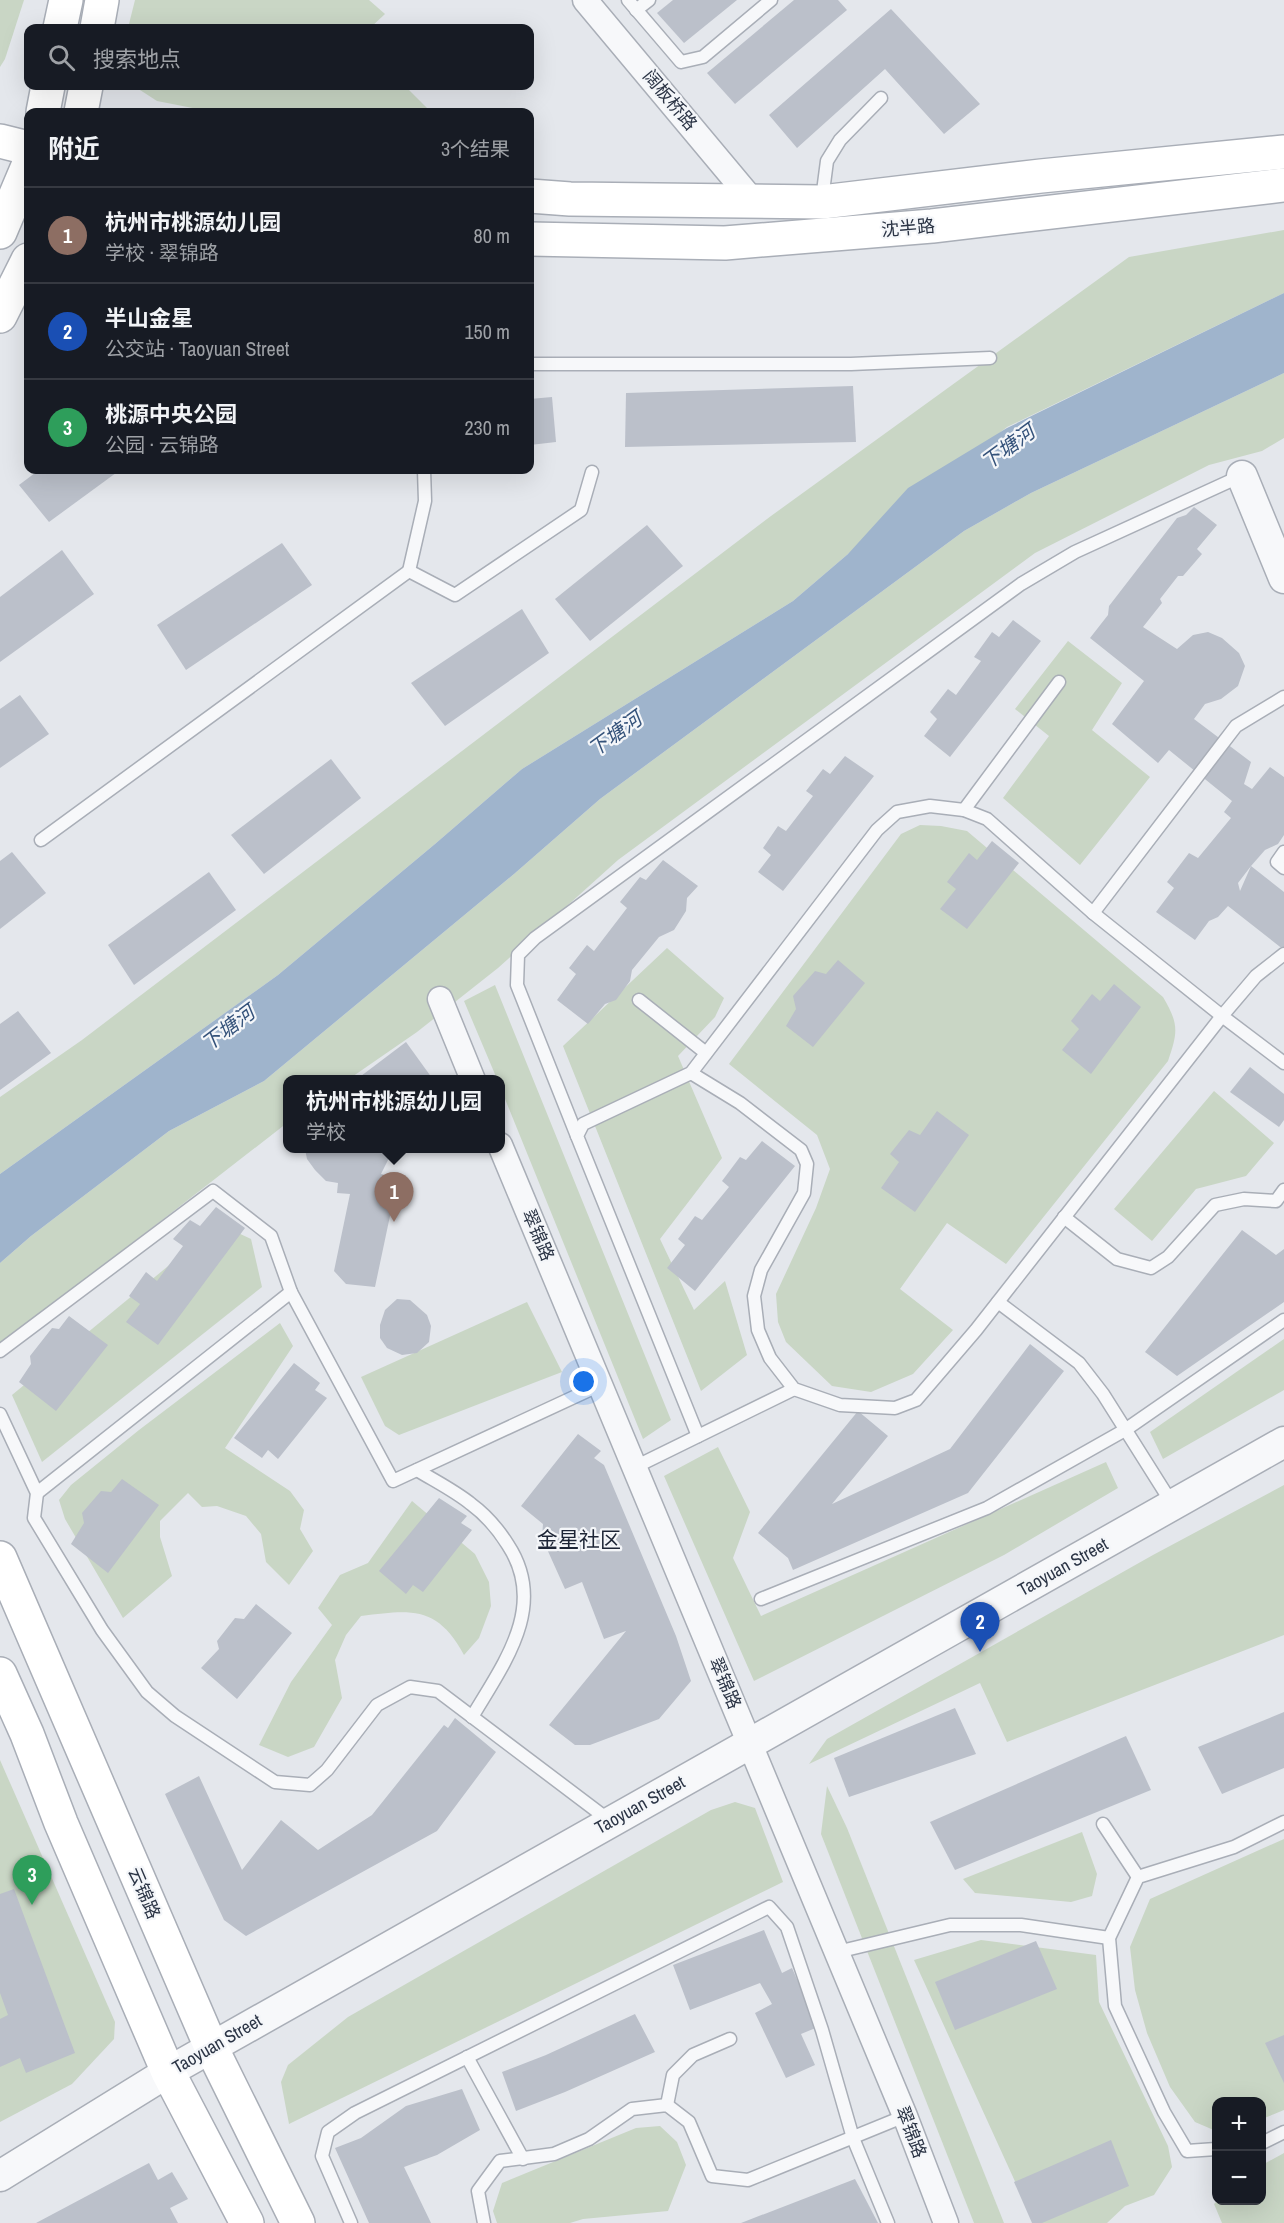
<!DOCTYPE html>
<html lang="zh">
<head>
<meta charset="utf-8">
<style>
	body { margin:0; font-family:"Archivo Narrow","Noto Sans SC",sans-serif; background:#242831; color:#f1f3f6 }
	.controls { position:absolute; right:18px; bottom:18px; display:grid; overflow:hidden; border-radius:12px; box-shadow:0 6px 24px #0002 }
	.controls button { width:54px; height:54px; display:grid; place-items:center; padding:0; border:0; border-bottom:2px solid #363941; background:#171b24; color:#f1f3f6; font:30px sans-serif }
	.you { position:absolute; left:584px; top:1382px; width:21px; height:21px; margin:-15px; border:4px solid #fff; border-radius:50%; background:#1a73e8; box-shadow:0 0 0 9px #1a73e833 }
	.badge { display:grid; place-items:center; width:39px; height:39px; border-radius:50%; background:#2563eb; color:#fff; font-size:20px; font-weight:700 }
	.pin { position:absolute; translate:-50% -50px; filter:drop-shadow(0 2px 3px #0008) }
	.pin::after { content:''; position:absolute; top:32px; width:21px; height:18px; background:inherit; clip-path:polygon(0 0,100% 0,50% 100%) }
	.popup { position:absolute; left:283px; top:1075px; width:222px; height:78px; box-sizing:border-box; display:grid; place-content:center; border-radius:12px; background:#171b24; filter:drop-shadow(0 2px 4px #0005); font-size:20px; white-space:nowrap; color:#9ea1a6 }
	.popup b { font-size:22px; color:#f1f3f6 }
	.popup::after { content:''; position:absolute; left:50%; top:100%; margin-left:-12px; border:12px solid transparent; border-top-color:#171b24 }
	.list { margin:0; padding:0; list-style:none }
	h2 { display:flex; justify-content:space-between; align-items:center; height:78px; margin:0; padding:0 24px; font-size:26px }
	h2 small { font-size:20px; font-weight:400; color:#9ea1a6 }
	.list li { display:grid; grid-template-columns:39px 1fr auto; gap:18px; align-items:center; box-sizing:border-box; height:96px; padding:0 24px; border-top:2px solid #363941 }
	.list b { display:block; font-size:22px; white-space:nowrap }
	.list p { margin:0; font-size:20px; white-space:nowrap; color:#9ea1a6 }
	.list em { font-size:20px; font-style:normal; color:#9ea1a6 }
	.icon { flex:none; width:33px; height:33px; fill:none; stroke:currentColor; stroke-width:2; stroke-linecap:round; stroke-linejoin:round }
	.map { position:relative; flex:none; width:1284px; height:2223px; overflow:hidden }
	.search { position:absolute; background:#171b24; box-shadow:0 6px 24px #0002; left:24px; top:24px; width:510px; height:66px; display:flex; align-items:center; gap:15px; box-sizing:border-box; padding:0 21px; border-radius:12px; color:#9ea1a6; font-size:22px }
	.panel { position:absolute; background:#171b24; box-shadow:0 6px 24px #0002; left:24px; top:108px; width:510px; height:366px; border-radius:12px }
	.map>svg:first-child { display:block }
	.green { fill:#c9d6c5 }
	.water { fill:#9fb4cc }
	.building { fill:#bbc0ca; fill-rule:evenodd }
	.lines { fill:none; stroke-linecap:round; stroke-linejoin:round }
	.service-casing { stroke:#a9aeb7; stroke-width:15 }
	.minor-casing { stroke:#a9aeb7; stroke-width:27 }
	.tertiary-casing { stroke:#a9aeb7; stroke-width:33 }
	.secondary-casing { stroke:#a9aeb7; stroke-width:36 }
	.service { stroke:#f7f8fa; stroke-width:12 }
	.minor { stroke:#f7f8fa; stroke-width:24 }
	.tertiary { stroke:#f7f8fa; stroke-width:30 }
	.secondary { stroke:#fff; stroke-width:33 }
	.labels { text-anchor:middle; stroke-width:4.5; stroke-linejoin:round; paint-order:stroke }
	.street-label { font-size:18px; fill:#2b3445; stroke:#f4f6f9 }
	.water-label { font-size:20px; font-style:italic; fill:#34527a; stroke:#f4f6f9 }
	.quarter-label { font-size:21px; fill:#1d2536; stroke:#f4f6f9 }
</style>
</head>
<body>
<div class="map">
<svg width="1284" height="2223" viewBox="0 0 1284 2223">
	<rect width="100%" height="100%" fill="#e4e7ec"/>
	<g class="green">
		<path d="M 0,0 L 24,0 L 5,59 L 0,67 Z"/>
		<path d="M 135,0 L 369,0 L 385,14 L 370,28 L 128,28 Z"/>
		<path d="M 137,86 L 405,86 L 431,112 L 213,112 L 157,101 L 140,90 Z"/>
		<path d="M 1284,230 L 1284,293 L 1007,427 L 848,554 L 793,601 L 522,769 L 435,844 L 278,975 L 0,1174 L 0,1097 L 82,1040 L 771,516 L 1129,257 Z"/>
		<path d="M 1284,373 L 1284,438 L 1262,451 L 1209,465 L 1035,553 L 618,860 L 498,968 L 417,1032 L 349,1079 L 288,1080 L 287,1123 L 0,1346 L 0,1263 L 31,1236 L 169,1131 L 264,1081 L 514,874 L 600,799 L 964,531 L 1031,493 Z"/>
		<path d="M 1068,641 L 1122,683 L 1092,730 L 1150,777 L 1080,865 L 1003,798 L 1049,736 L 1015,709 Z"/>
		<path d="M 920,825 L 941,826 L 967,831 L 1163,997 C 1179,1024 1178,1032 1168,1061 L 1006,1264 L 947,1223 L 900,1289 L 953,1330 L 913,1374 L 871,1392 L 832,1386 L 786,1342 L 778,1322 L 776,1294 L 816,1208 L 830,1169 L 817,1135 L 729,1064 L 901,834 Z"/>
		<path d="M 667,948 L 724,998 L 715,1017 L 678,1056 L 722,1158 L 660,1239 L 694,1310 L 725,1281 L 747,1355 L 701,1391 L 563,1046 Z"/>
		<path d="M 495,985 L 671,1420 L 643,1439 L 501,1089 L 500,1080 L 497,1079 L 464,1001 Z"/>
		<path d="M 1214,1091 L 1274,1143 L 1246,1176 L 1196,1189 L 1152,1241 L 1114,1209 Z"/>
		<path d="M 219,1224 L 251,1239 L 262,1287 L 42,1462 L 12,1395 Z"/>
		<path d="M 527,1302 L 562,1372 L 399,1435 L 385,1426 L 361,1377 Z"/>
		<path d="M 280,1323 L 293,1346 L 225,1448 L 290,1491 L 304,1510 L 300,1529 L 313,1551 L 289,1585 L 266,1562 L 261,1534 L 246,1516 L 217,1506 L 202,1507 L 188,1493 L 160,1521 L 160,1537 L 172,1576 L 123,1618 L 65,1519 L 59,1500 L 71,1485 L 139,1430 Z"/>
		<path d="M 1284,1339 L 1284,1390 L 1163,1459 L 1150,1432 Z"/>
		<path d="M 718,1447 L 750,1512 L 733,1558 L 761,1616 L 1106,1462 L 1118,1488 L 1004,1555 L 754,1681 L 664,1476 Z"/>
		<path d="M 1284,1485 L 1284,1635 L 1007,1742 L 980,1683 L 809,1764 L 827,1739 L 1153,1555 Z"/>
		<path d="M 412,1501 L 475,1554 L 489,1582 L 491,1606 L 479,1638 L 464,1655 C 437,1605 411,1610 361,1616 L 346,1635 L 335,1660 L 342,1698 L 314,1747 L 288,1757 L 259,1745 L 291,1682 L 332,1625 L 318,1608 L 340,1575 L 368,1563 Z"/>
		<path d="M 0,1760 L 115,2022 L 114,2039 L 72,2084 L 0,2122 Z"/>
		<path d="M 827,1786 L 847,1828 L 1004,2223 L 974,2223 L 821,1834 Z"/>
		<path d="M 735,1802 L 755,1808 L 783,1882 L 289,2124 L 281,2082 L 288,2065 L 348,2017 L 711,1810 Z"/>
		<path d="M 1082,1832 L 1097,1874 L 1092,1896 L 1071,1902 L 975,1893 L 963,1879 Z"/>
		<path d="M 1284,1839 L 1284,2110 L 1262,2119 L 1262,2102 L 1216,2102 L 1216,2131 L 1195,2122 L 1170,2087 L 1147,2033 L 1135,1990 L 1130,1947 L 1150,1899 Z"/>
		<path d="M 981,1940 L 1096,1955 L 1099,2002 L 1168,2146 L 1172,2167 L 1154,2195 L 1125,2206 L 1107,2223 L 1034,2223 L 914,1960 Z"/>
		<path d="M 660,2126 L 677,2142 L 686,2165 L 668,2211 L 583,2219 L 570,2223 L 497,2223 L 493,2211 L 502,2183 L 636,2128 Z"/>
		<path d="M 1284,2153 L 1284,2223 L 1222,2223 L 1214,2204 L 1217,2201 L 1262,2200 L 1262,2165 Z"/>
	</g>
	<path class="water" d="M 1284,293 L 1284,373 L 1031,493 L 964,531 L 600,799 L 514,874 L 264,1081 L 169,1131 L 31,1236 L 0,1263 L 0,1174 L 278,975 L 435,844 L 522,769 L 793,601 L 848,554 L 908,488 L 1007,428 Z"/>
	<g class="building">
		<path d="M 673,0 L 737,0 L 684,43 L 657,13 Z"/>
		<path d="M 794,0 L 838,0 L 847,10 L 735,104 L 707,73 Z"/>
		<path d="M 891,9 L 980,104 L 944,134 L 885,69 L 797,148 L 769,115 Z"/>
		<path d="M 853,386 L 856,442 L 625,447 L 626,393 Z"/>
		<path d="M 552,397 L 556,442 L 530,445 L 530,399 Z"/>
		<path d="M 39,470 L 120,470 L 49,522 L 19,485 Z"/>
		<path d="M 1194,507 L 1217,525 L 1197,549 L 1202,554 L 1183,576 L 1178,576 L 1160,599 L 1162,603 L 1143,627 L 1177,649 L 1193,635 L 1208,632 L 1222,638 L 1239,653 L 1245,666 L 1238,686 L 1221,699 L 1205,704 L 1194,719 L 1251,762 L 1244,784 L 1252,789 L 1270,767 L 1284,777 L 1284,835 L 1278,844 L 1265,850 L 1251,866 L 1284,892 L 1284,950 L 1228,906 L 1218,917 L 1209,921 L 1195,940 L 1156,912 L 1174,888 L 1167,882 L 1189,853 L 1198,858 L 1231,818 L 1224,812 L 1232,801 L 1169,750 L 1158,763 L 1112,724 L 1144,681 L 1090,638 L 1108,615 L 1109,606 L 1177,518 L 1186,515 ZM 1251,866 L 1240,891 L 1238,883 Z"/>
		<path d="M 647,525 L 683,566 L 590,641 L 555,599 Z"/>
		<path d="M 282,543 L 312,585 L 186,670 L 157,625 Z"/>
		<path d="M 62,550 L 94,594 L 0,662 L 0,597 Z"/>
		<path d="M 522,609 L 549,653 L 445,726 L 411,683 Z"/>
		<path d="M 1013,620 L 1041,641 L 950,757 L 924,736 L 937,719 L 930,712 L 948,689 L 956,695 L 981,661 L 974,657 L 992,632 L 999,637 Z"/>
		<path d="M 20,695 L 49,734 L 0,768 L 0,709 Z"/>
		<path d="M 845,756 L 874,776 L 783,891 L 758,872 L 771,855 L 763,848 L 778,826 L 786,831 L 813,796 L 806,791 L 823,769 L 830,774 Z"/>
		<path d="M 331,759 L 361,798 L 264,874 L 231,835 Z"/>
		<path d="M 992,841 L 1019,863 L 967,929 L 940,909 L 956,889 L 947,882 L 969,853 L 977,860 Z"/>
		<path d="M 12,852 L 46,893 L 0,929 L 0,861 Z"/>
		<path d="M 663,860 L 698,886 L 687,898 L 686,911 L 674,930 L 659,937 L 632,970 L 630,981 L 616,1000 L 605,1004 L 588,1024 L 557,1000 L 576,974 L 569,968 L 587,945 L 594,951 L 627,908 L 620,902 L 640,877 L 646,880 Z"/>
		<path d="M 209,872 L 236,910 L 134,985 L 108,945 Z"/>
		<path d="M 838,960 L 865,983 L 813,1047 L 786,1026 L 796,1009 L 793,996 L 815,971 L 826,974 Z"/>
		<path d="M 1114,984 L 1141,1007 L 1091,1074 L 1062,1050 L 1079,1029 L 1071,1021 L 1092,994 L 1100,1001 Z"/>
		<path d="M 18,1011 L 51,1053 L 0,1090 L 0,1024 Z"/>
		<path d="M 406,1042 L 432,1078 L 430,1080 L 363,1080 L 361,1076 Z"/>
		<path d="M 1250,1067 L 1284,1094 L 1284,1120 L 1279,1127 L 1230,1092 Z"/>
		<path d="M 937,1111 L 969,1135 L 915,1212 L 881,1188 L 899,1162 L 890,1154 L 909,1130 L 920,1135 Z"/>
		<path d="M 762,1141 L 795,1166 L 695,1291 L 667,1268 L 685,1245 L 678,1239 L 695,1216 L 702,1220 L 729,1187 L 722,1181 L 740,1157 L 746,1160 Z"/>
		<path d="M 305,1149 L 390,1149 L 389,1158 L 381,1174 L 398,1178 L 375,1287 L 346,1284 L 334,1271 L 350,1194 L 337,1193 L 338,1183 L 326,1181 L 315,1170 L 307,1159 Z"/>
		<path d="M 216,1207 L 245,1228 L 158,1345 L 126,1322 L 140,1304 L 129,1296 L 146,1272 L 157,1281 L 183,1246 L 173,1239 L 190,1220 L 200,1226 Z"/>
		<path d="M 1242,1230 L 1276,1255 L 1284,1249 L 1284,1302 L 1177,1376 L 1145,1352 Z"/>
		<path d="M 397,1299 L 410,1300 L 427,1315 L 431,1326 L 429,1342 L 417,1353 L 402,1355 L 387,1348 L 380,1338 L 380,1325 L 385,1310 Z"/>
		<path d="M 69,1316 L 108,1345 L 56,1411 L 19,1382 L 31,1364 L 30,1356 L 52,1328 L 59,1329 Z"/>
		<path d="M 1030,1344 L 1064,1371 L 968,1493 L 793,1570 L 788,1558 L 758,1533 L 858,1411 L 888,1436 L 832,1504 L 950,1449 Z"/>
		<path d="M 294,1363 L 320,1383 L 315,1390 L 327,1398 L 278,1459 L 268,1450 L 262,1458 L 234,1438 Z"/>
		<path d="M 578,1434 L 601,1451 L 594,1458 L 604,1465 L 676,1636 L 691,1681 L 659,1719 L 590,1745 L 575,1745 L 549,1725 L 626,1631 L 604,1639 L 582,1582 L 565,1589 L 542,1538 L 543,1524 L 521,1506 Z"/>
		<path d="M 122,1479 L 159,1505 L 108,1573 L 71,1544 L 84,1523 L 82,1513 L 101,1491 L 111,1492 Z"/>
		<path d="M 439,1498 L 467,1516 L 461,1523 L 472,1530 L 423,1592 L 413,1585 L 406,1594 L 379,1571 Z"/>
		<path d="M 256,1604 L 292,1633 L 237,1699 L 201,1668 L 219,1649 L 217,1641 L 235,1618 L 244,1619 Z"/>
		<path d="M 955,1708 L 976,1754 L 849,1797 L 834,1758 Z"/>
		<path d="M 1284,1712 L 1284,1768 L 1222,1794 L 1198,1747 Z"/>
		<path d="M 455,1718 L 496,1752 L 437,1831 L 246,1936 L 224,1920 L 165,1794 L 199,1776 L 242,1870 L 281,1820 L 318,1850 L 372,1815 L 444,1725 L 448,1728 Z"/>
		<path d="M 1126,1736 L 1151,1790 L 955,1870 L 930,1822 Z"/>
		<path d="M 14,1889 L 75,2053 L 26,2073 L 20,2058 L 0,2067 L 0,2019 L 8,2015 L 0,1993 L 0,1894 Z"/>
		<path d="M 764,1930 L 782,1973 L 792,1968 L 818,2027 L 801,2034 L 815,2065 L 786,2078 L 755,2013 L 772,2004 L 760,1983 L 690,2010 L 673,1965 Z"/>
		<path d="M 1036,1941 L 1057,1989 L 955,2030 L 935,1982 Z"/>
		<path d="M 635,2014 L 655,2052 L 565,2092 L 516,2111 L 502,2072 L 546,2055 Z"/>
		<path d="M 1284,2035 L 1284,2083 L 1265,2043 Z"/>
		<path d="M 462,2089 L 480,2130 L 437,2155 L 404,2167 L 431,2223 L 369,2223 L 335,2148 L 361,2138 L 406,2106 Z"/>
		<path d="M 1111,2140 L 1129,2186 L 1042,2223 L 1032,2223 L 1014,2182 Z"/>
		<path d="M 149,2163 L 158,2180 L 172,2172 L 188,2199 L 170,2208 L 178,2223 L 36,2223 Z"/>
		<path d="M 855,2179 L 878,2223 L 741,2223 Z"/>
	</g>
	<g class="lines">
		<defs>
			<g id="service">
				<path d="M 628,0 L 681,62 L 703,57 L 771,0"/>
				<path d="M 636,10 L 649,0"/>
				<path d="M 822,199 L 827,161 L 840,140 L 881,98"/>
				<path d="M 530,364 L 851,364 L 990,358"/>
				<path d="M 409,571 L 425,501 L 424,470"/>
				<path d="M 964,810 L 1059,682"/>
				<path d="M 41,840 L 409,571 L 455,595 L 581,510 L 592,472"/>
				<path d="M 1284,852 L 1277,862 L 1284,868"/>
				<path d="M 1093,913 L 1236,726 L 1284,697"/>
				<path d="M 1284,954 L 1256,976 L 1222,1016 L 1284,1063"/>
				<path d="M 639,1000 L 706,1053"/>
				<path d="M 691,1073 L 740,1103 L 801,1150 L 807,1164 L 804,1193 L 761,1270 L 754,1296 L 758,1330 L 770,1358 L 794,1389 L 840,1405 L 895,1408 L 916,1400 L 976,1330 L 1222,1016 L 1093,913 L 987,819 L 964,810 L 930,806 L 897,812 L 877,830 L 691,1073 L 583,1124 L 577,1136 L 698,1436"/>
				<path d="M 577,1136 L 517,985 L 518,955 L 535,938 L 1021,584 L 1075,552 L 1241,476"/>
				<path d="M 1064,1217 L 1117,1259 L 1151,1268 L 1168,1257 L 1215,1205 L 1244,1199 L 1276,1201 L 1284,1190"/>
				<path d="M 998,1302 L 1079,1363 L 1103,1394 L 1173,1505"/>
				<path d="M 0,1351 L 213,1191 L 271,1236 L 291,1292"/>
				<path d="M 0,1414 L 37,1493 L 34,1518 L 102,1630 L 147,1692 L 175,1716 L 275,1782 L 310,1785 L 327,1770 L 377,1705 L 410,1687 L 438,1691 L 610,1821"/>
				<path d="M 635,1467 L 794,1389"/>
				<path d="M 417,1470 C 435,1481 455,1491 471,1504 C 486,1515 498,1529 508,1545 C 548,1606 504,1663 472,1717"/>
				<path d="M 37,1493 L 291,1292 L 393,1481 L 600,1385"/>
				<path d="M 761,1599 L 987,1508 L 1125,1430 L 1284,1320"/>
				<path d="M 1103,1824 L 1138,1877"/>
				<path d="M 837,1952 L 950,1925 L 1021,1925 L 1109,1938"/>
				<path d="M 467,2057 L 523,2159"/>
				<path d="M 667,2105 L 673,2075 L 693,2055 L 730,2039"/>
				<path d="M 1262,2143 L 1284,2132"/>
				<path d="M 1216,2149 L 1187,2151 L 1164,2112 L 1115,2006 L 1109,1938 L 1138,1877 L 1234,1847 L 1284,1822"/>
				<path d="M 351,2223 L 322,2156 L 328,2132 L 355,2113 L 769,1907 L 787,1927 L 822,2030 L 853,2138 L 888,2223"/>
				<path d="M 484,2223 L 478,2191 L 500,2161 L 554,2154 L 589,2139 L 632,2109 L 667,2105 L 689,2122 L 712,2176 L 748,2180 L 905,2116"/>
			</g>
			<g id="minor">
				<path d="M 585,0 L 753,201"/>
				<path d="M 440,999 L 473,1080"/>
				<path d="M 500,1145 L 905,2116 L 946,2223"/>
			</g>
			<g id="tertiary">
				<path d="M 1242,476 L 1284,578"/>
				<path d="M 0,2176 L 168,2072 L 1284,1442"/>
			</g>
			<g id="secondary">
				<path d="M 60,28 L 66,0"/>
				<path d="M 97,28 L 102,0"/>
				<path d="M 43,112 L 48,86"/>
				<path d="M 81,112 L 86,86"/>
				<path d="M 0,141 L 28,148"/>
				<path d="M 530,196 L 570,199 L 822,202 L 1041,176 L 1284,152"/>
				<path d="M 0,232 L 28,166"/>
				<path d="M 530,239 L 725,243 L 932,226 L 1284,185"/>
				<path d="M 0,316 L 28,260"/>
				<path d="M 0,1558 L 211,2047 L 298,2223"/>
				<path d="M 0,1674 L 27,1734 L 61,1823 L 168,2072 L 247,2223"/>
			</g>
		</defs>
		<use href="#service" class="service-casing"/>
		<use href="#minor" class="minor-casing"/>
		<use href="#tertiary" class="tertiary-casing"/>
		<use href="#secondary" class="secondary-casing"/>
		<use href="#service" class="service"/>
		<use href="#minor" class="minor"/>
		<use href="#tertiary" class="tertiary"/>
		<use href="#secondary" class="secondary"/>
	</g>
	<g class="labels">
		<g class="street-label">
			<text transform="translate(670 100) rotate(50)" y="6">阔板桥路</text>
			<text transform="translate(908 228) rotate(-5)" y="6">沈半路</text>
			<text transform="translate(538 1235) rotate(67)" y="6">翠锦路</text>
			<text transform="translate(1063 1567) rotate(-29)" y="6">Taoyuan Street</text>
			<text transform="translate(725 1683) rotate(67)" y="6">翠锦路</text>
			<text transform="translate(640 1805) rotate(-29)" y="6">Taoyuan Street</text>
			<text transform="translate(144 1893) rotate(67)" y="6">云锦路</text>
			<text transform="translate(217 2044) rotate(-30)" y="6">Taoyuan Street</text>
			<text transform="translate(911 2132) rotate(69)" y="6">翠锦路</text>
		</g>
		<g class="water-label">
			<text transform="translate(1008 447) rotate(-36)" y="7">下塘河</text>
			<text transform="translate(615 734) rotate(-36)" y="7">下塘河</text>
			<text transform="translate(228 1028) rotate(-37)" y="7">下塘河</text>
		</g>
		<g class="quarter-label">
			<text x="579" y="1547">金星社区</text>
		</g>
	</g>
</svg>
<div class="controls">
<button>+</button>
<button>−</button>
</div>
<div class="you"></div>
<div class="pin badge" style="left:394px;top:1222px;background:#8d6e63">1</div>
<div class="popup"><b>杭州市桃源幼儿园</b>学校</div>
<div class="pin badge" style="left:980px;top:1652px;background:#1a4fb4">2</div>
<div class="pin badge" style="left:32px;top:1905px;background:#2e9e5b">3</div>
<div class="search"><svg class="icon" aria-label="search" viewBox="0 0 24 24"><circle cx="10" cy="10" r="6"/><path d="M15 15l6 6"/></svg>搜索地点</div>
<section class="panel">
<h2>附近<small>3个结果</small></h2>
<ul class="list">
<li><span class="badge" style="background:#8d6e63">1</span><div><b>杭州市桃源幼儿园</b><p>学校 · 翠锦路</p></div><em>80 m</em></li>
<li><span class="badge" style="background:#1a4fb4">2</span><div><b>半山金星</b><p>公交站 · Taoyuan Street</p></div><em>150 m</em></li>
<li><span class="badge" style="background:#2e9e5b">3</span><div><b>桃源中央公园</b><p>公园 · 云锦路</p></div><em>230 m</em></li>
</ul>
</section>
</div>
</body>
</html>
